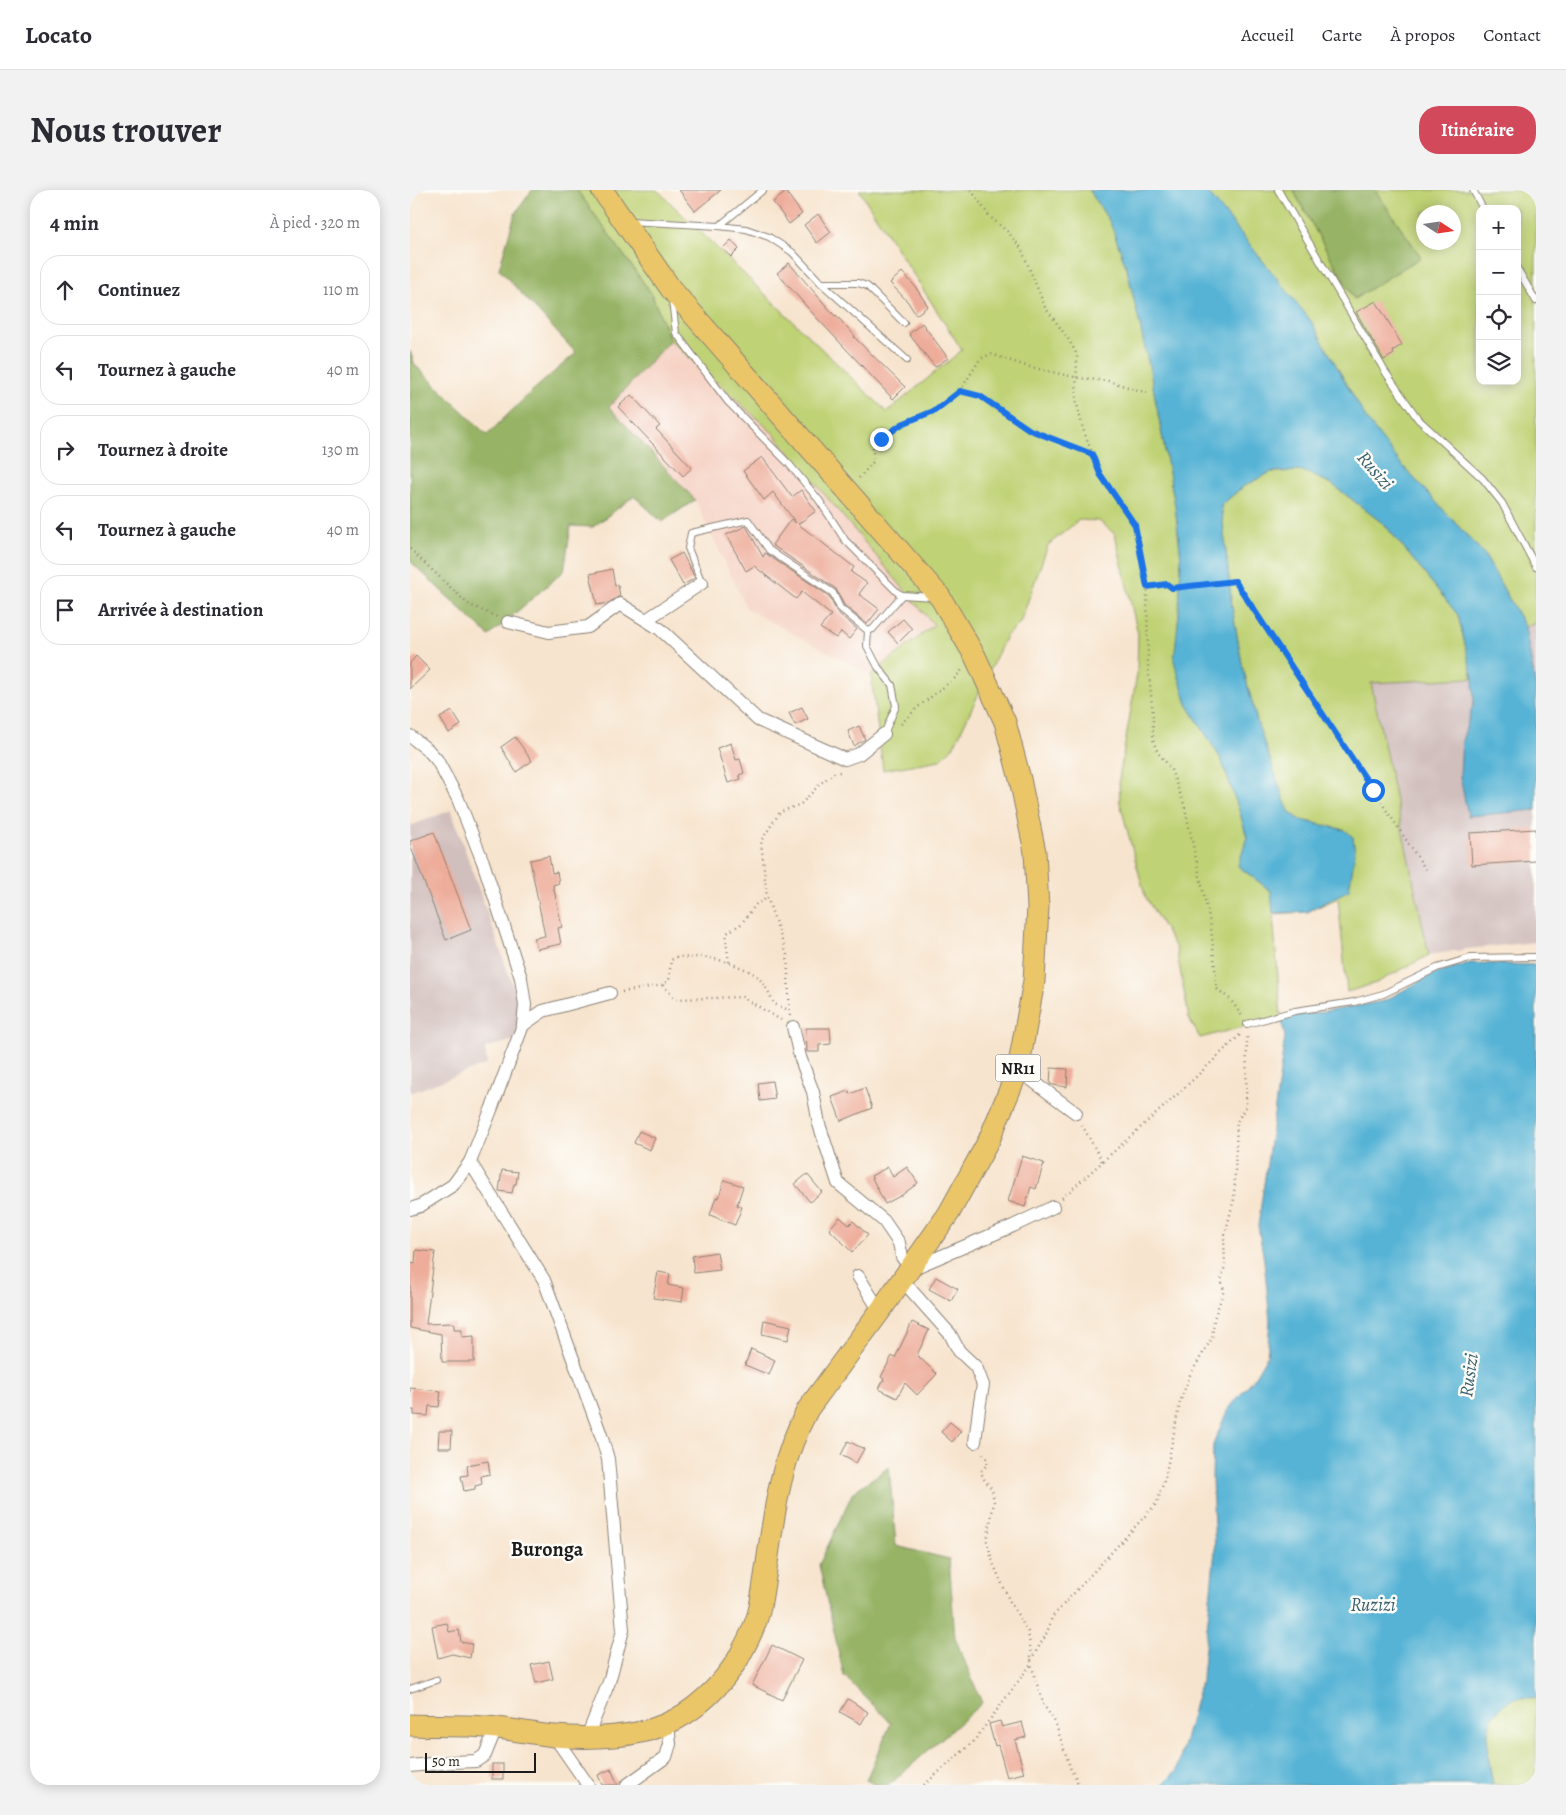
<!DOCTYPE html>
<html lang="fr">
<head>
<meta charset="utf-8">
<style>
	body { margin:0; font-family:Alegreya,serif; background:#f2f2f3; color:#2b2b33 }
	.controls { position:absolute; right:15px; top:15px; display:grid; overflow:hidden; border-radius:10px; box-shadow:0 2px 12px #0003 }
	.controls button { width:45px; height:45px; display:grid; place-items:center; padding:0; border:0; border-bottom:1px solid #e1e1e2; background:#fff; color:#2b2b33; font:25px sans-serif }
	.compass { position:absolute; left:1006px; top:15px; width:45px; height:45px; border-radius:50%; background:#fff; box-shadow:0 2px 12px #0003; rotate:102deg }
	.scale { position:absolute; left:15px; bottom:12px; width:111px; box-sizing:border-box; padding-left:5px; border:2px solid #1c1c1c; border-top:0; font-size:14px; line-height:18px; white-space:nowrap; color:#1c1c1c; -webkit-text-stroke:4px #fdfcf7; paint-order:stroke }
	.stop { position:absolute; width:15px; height:15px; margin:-11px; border:4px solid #1a73e8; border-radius:50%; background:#fff }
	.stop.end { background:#1a73e8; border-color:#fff; box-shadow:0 1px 5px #0008 }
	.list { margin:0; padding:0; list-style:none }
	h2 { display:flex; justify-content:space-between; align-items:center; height:65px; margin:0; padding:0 20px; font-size:21px }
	h2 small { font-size:16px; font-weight:400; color:#7c7c81 }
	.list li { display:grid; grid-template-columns:32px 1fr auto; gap:15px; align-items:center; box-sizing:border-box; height:70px; margin:0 10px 10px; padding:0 10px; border:1px solid #e1e1e2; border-radius:20px }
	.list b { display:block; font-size:19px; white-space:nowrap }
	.list em { font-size:16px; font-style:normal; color:#7c7c81 }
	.icon { flex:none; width:28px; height:28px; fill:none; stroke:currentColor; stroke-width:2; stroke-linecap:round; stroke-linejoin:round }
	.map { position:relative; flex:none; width:1126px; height:1595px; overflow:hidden; border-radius:20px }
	header { display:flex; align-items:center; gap:30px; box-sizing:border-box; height:70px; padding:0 25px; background:#fff; border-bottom:1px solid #e1e1e2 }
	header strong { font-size:24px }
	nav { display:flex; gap:28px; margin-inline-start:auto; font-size:18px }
	.intro { display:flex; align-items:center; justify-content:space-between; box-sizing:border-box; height:120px; padding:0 30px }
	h1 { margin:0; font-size:35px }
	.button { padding:12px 22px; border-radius:20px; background:#d1495b; color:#fff; font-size:18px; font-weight:700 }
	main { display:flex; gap:30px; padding:0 30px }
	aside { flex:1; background:#fff; border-radius:20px; box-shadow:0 2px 12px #0003 }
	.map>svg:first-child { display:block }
	.built { fill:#f6d2c4 }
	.industrial { fill:#d1bfbe }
	.green { fill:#bfd275; stroke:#6e7748; fill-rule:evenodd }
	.forest { fill:#97b466; stroke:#5a6841 }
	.water { fill:#57b3d5; stroke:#3a6878 }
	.building { fill:#eead9b }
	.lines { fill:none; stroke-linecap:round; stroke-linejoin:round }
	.lane-casing { stroke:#8a8075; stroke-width:8 }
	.street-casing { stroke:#8a8075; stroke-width:14 }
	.highway-casing { stroke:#8a8075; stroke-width:23 }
	.path { stroke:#8a8075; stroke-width:2.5; stroke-dasharray:1 4; stroke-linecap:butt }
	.lane { stroke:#fff; stroke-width:6 }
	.street { stroke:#fff; stroke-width:12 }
	.highway { stroke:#ebc669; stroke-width:21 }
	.route { stroke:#1a73e8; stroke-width:6 }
	.labels { text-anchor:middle; stroke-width:5; stroke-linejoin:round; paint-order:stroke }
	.shield { fill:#fdfcf7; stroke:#605f5e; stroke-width:1 }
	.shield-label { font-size:16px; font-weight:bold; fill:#1c1c1c }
	.water-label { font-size:19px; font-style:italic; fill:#37606f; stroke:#fdfcf7 }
	.quarter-label { font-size:20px; font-weight:bold; fill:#1c1c1c; stroke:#fdfcf7 }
</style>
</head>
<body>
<header>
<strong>Locato</strong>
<nav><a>Accueil</a><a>Carte</a><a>À propos</a><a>Contact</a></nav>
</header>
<div class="intro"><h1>Nous trouver</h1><a class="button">Itinéraire</a></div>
<main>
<aside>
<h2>4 min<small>À pied · 320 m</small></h2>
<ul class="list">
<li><svg class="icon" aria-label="ahead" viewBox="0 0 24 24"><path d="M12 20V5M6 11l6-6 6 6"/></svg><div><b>Continuez</b></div><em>110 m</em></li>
<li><svg class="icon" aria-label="left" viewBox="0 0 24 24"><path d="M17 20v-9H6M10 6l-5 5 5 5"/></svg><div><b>Tournez à gauche</b></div><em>40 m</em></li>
<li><svg class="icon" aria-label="right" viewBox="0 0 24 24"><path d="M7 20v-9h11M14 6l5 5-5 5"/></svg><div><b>Tournez à droite</b></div><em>130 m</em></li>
<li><svg class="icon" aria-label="left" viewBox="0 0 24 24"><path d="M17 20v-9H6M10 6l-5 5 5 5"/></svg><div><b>Tournez à gauche</b></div><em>40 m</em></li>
<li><svg class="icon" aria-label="arrive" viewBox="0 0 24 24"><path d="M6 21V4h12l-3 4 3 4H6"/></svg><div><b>Arrivée à destination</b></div></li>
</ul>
</aside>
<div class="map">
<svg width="1126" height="1595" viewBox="0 0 1126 1595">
	<rect width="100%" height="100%" fill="#fdfcf7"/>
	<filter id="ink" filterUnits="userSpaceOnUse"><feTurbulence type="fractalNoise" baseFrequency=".02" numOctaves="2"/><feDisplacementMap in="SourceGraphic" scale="10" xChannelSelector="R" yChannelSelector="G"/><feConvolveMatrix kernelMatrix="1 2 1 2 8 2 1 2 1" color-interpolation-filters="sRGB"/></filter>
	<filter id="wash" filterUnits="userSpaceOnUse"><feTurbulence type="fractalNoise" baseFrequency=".0096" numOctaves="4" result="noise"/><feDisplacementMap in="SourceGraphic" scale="20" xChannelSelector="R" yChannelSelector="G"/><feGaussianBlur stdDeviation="1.12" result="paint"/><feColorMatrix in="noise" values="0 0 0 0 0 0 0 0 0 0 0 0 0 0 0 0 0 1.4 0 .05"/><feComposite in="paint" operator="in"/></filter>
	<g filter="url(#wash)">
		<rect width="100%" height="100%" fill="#f7e4ce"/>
		<path class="built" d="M 260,150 L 364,244 L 524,435 L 461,485 L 337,419 L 285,310 L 199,217 Z"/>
		<g class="industrial">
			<path d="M 1126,433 L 1126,498 L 1115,437 Z"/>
			<path d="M 1063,488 L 1064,512 L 1052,550 L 1050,586 L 1058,625 L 1126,620 L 1126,752 L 1057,759 L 1019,765 L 961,493 Z"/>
			<path d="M 41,620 L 112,822 L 108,849 L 75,858 L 77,874 L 0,903 L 0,636 Z"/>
		</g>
		<g class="green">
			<path d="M 167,0 L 247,0 L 477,222 L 552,160 L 449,0 L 679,0 L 700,32 L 717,79 L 740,180 L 765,315 L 771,368 L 769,423 L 765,471 L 777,514 L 811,569 L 829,620 L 837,647 L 828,676 L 861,701 L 935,640 L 891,630 L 880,623 L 874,610 L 848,535 L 832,474 L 822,417 L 811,315 L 834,296 L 861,282 L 893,281 L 922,294 L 975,335 L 1048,425 L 1063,488 L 961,493 L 1019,765 L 966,793 L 937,802 L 928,708 L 897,722 L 863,724 L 871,827 L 790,848 L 779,828 L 766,758 L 735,706 L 710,613 L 709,589 L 727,484 L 728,444 L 705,344 L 689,331 L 669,330 L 638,355 L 610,433 L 596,446 L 544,556 L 530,570 L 473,580 L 461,485 L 524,435 L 364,244 L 260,150 L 241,103 Z"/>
			<path d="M 796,0 L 883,0 L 944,109 L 1011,67 L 965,0 L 1126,0 L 1126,433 L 1115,437 L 1074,364 L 991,274 L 957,230 L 901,131 ZM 1070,19 L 1107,19 L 1107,191 L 1070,191 ZM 1014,22 L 1044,22 L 1044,52 L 1014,52 Z"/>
			<path d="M 1114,1507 L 1126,1508 L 1126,1595 L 1083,1595 C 1079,1569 1068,1531 1094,1513 C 1099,1509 1108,1509 1114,1507 Z"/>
		</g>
		<g class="forest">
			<path d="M 122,0 L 167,0 L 241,103 L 260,150 L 199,217 L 285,310 L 252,332 L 224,306 L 183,337 L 161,336 L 154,381 L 79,446 L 0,371 L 0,161 L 5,175 L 77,245 L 121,202 L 166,163 L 89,79 L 105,24 Z"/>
			<path d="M 883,0 L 965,0 L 1011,67 L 944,109 Z"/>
			<path d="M 479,1277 L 486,1356 L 539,1369 L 545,1448 L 572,1513 L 479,1595 L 467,1595 L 456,1590 L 481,1533 L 434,1486 L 409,1375 L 443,1302 Z"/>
		</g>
		<g class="water">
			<path d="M 679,0 L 796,0 L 901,131 L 957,230 L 991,274 L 1074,364 L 1115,437 L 1126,498 L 1126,620 L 1058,626 L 1050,586 L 1052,551 L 1064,512 L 1063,488 L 1048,425 L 975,335 L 922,294 L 893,281 L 861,282 L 834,296 L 811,315 L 822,417 L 832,474 L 848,535 L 874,610 L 880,623 L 891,630 L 935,640 L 943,647 L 945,663 L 939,700 L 897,722 L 863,723 L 861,701 L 828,676 L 837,647 L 829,620 L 811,569 L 777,514 L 764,471 L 769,423 L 771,368 L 765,315 L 740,180 L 717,79 L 700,32 Z"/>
			<path d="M 1060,773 L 1126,775 L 1126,1508 C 1110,1507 1098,1508 1088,1520 C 1070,1541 1079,1571 1083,1595 L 752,1595 L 767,1580 L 792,1487 L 805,1361 L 802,1289 L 803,1255 L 817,1221 L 844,1188 L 857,1166 L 860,1131 L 854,1070 L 848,1036 L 875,847 L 871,827 L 914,822 L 974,811 L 1025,783 Z"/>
		</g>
		<g id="blocks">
			<g class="building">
				<path d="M 269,0 L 311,0 L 285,21 Z"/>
				<path d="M 376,2 L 392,24 L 379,34 L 363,12 Z"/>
				<path d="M 408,24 L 421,42 L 407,53 L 394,35 Z"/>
				<path d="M 321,50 L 329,59 L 321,67 L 313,58 Z"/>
				<path d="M 379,73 L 425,126 L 426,125 L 445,146 L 444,147 L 495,197 L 483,209 L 405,126 L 367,83 Z"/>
				<path d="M 492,82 L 504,95 L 518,116 L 506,125 L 498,112 L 480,93 Z"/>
				<path d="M 966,111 L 992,155 L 982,161 L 984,164 L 974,170 L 946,122 Z"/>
				<path d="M 512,133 L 538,168 L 525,177 L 499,144 Z"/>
				<path d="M 221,205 L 250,236 L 246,239 L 282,278 L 273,286 L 208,217 Z"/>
				<path d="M 352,267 L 382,307 L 391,300 L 406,321 L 388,334 L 444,377 L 441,382 L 457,393 L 449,404 L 469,419 L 457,434 L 434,415 L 426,399 L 362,355 L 381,329 L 386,333 L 363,302 L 354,310 L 333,281 Z"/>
				<path d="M 336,336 L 353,367 L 355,363 L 419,406 L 427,422 L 447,439 L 439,449 L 431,442 L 426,448 L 410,438 L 421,425 L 392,402 L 386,409 L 344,376 L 336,381 L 316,345 Z"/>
				<path d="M 272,363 L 285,388 L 273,395 L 259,370 Z"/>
				<path d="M 202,379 L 205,396 L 208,395 L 210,406 L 198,413 L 187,415 L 180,384 Z"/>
				<path d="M 493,429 L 502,439 L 488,453 L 478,442 Z"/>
				<path d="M 6,466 L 20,480 L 0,499 L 0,473 Z"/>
				<path d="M 392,517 L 398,529 L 385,535 L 379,523 Z"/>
				<path d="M 42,521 L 51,535 L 39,543 L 30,528 Z"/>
				<path d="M 449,536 L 455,549 L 444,556 L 438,541 Z"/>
				<path d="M 105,547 L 122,571 L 106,582 L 91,557 Z"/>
				<path d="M 321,553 L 326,570 L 330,569 L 334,583 L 329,585 L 331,589 L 318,593 L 307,558 Z"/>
				<path d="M 1126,639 L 1126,671 L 1062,675 L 1060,643 Z"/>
				<path d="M 24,642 L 61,740 L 36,750 L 0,655 L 0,651 Z"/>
				<path d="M 139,666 L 142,683 L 147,682 L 149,693 L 143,695 L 152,737 L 148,738 L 151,754 L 127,759 L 124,748 L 135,746 L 120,670 Z"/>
				<path d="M 396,838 L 420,838 L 421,854 L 409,855 L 409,862 L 397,862 Z"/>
				<path d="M 641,878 L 658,879 L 657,897 L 643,895 L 640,894 Z"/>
				<path d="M 362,891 L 365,909 L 350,911 L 348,893 Z"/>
				<path d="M 455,898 L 462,918 L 431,931 L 422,907 L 439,901 L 440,904 Z"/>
				<path d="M 229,941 L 245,948 L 240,960 L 224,953 Z"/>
				<path d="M 612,966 L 634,973 L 626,999 L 621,997 L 615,1017 L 598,1011 Z"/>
				<path d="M 478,977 L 483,987 L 497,977 L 508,993 L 492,1005 L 475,1014 L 461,986 Z"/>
				<path d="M 92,980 L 108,982 L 106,994 L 104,994 L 102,1003 L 89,1001 Z"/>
				<path d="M 397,984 L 412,1002 L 400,1012 L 385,994 Z"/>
				<path d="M 314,990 L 333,996 L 327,1015 L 332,1017 L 325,1035 L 300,1025 L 306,1007 L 309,1008 Z"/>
				<path d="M 430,1027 L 439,1035 L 443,1031 L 458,1045 L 442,1062 L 419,1039 Z"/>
				<path d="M 6,1060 L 25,1062 L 16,1134 L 44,1133 L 44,1139 L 52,1139 L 52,1147 L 64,1146 L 64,1172 L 32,1172 L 31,1144 L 0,1138 L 0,1073 L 5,1074 Z"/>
				<path d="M 307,1062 L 310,1080 L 284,1083 L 282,1066 Z"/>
				<path d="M 248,1082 L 260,1084 L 258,1095 L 274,1098 L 272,1112 L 243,1108 Z"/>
				<path d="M 526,1087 L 548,1099 L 541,1111 L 519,1099 Z"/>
				<path d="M 354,1130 L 381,1136 L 378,1150 L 352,1144 Z"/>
				<path d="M 502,1132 L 519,1140 L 507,1165 L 527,1184 L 507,1205 L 495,1193 L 487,1208 L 469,1199 L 474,1189 L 471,1187 L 482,1166 L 485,1168 Z"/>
				<path d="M 341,1159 L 365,1170 L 359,1185 L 335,1175 Z"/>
				<path d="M 0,1198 L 31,1201 L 29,1217 L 19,1216 L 18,1226 L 4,1225 L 4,1220 L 0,1220 Z"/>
				<path d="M 540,1232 L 551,1241 L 542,1252 L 531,1242 Z"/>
				<path d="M 29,1241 L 42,1241 L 41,1258 L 28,1258 Z"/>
				<path d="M 438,1251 L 454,1259 L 446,1273 L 431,1265 Z"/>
				<path d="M 78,1271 L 80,1284 L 71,1286 L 72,1294 L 65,1296 L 65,1299 L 54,1301 L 51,1286 L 58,1285 L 57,1275 Z"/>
				<path d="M 37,1433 L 39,1442 L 49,1440 L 51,1452 L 62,1454 L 60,1468 L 42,1464 L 28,1468 L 22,1436 Z"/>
				<path d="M 362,1455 L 392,1470 L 372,1510 L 342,1495 Z"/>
				<path d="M 139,1471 L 143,1489 L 126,1493 L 121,1475 Z"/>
				<path d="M 438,1509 L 458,1522 L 451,1534 L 430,1522 Z"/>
				<path d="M 590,1531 L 592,1537 L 612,1532 L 616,1547 L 605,1550 L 614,1583 L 597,1587 L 588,1555 L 585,1556 L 579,1534 Z"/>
				<rect x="82" y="1574" width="11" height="15"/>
				<path d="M 201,1579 L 208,1595 L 192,1595 L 188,1585 Z"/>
			</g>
		</g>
	</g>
	<g filter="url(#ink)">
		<use href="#blocks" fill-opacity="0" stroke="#8a8075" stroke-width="1"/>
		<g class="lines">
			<defs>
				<g id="lane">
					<path d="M 868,0 L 976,183 L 1008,229 L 1073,289 L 1092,313 L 1126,377"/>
					<path d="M 1063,0 L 1073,19"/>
					<path d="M 219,31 L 309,36 L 336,39 L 359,47 L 382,62 L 411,93 L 497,170"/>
					<path d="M 309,36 L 353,0"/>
					<path d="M 1107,78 L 1126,111"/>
					<path d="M 411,93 L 448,93 L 457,96 L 494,133"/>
					<path d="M 262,110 L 266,143 L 318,212 L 379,274 L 409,310 L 435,350 L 488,403 L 492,405 L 524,407"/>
					<path d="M 292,393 L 278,358 L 281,343 L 338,330 L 359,360 L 423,403 L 430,418 L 458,441"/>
					<path d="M 474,544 L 486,516 L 482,495 L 468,477 L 457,456 L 458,441 L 463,439 L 492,405"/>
					<path d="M 837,834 L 885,821 L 944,812 L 973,804 L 1027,778 L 1060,768 L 1126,767"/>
					<path d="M 0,1499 L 26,1490"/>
				</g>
				<g id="street">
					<path d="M 236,430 L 292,393"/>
					<path d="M 98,432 L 139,442 L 178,437 L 210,414 L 250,439 L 348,530 L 435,569 L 449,564 L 474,544"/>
					<path d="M 0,546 L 18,560 L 27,570 L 48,609 L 73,672 L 111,788 L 115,815 L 113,835 L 81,920 L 60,972 L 43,995 L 10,1016 L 0,1019"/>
					<path d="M 113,835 L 133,821 L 200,803"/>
					<path d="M 383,837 L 390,867 L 403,902 L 409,934 L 428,993 L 474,1031 L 489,1053 L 492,1067 L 501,1079 L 603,1036 L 643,1017"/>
					<path d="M 608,880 L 666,923"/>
					<path d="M 60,972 L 134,1090 L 191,1245 L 198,1269 L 213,1440 L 199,1492 L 177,1547"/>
					<path d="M 448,1086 L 470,1121"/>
					<path d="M 492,1090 L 540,1144 L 549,1161 L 566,1177 L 573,1195 L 569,1219 L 565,1252"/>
					<path d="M 144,1546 L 178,1595"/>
					<path d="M 0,1576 L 42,1572 L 66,1571 L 75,1565 L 86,1538"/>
					<path d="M 217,1595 L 256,1567 L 260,1554 L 258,1534"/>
				</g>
				<path id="highway" d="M 0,1535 C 29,1536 59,1535 87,1538 C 106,1540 125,1544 144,1546 C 177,1549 225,1548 256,1534 C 285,1522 312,1495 328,1469 C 337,1452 346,1436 350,1417 C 363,1347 363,1283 398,1219 L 470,1121 L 539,1023 L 579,950 L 608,880 L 624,791 L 628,717 L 625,662 L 610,589 L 595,532 L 565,466 L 530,407 L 261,99 L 192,0"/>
			</defs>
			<use href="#lane" class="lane-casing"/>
			<use href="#street" class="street-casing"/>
			<use href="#highway" class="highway-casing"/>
			<g class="path">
				<path d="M 561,0 L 580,27 L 598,42 L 611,58 L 635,117 L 659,150 L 667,165 L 666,210 L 673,239 L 690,284 L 725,335 L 727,342 L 737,397 L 738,475 L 743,525 L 743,550 L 748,563 L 760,577 L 774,614 L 801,737 L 807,799 L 820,809 L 832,826"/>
				<path d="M 550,201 L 570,169 L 581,164 L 616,176 L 668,188 L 698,191 L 738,203"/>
				<path d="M 449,288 L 463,272 L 463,256 L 492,233 L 526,220 L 550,201 L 570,206 L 620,240 L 682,263"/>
				<path d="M 0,359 L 58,414 L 87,427"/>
				<path d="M 737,397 L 757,394 L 761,398 L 825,391 L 1016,680"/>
				<path d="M 491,534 L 508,517 L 545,488 L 552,480"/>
				<path d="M 319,772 L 316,751 L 317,743 L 331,734 L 347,713 L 353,711 L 357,707"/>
				<path d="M 253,795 L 265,809 L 332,807 L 371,830"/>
				<path d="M 212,802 L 253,795 L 259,789 L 261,770 L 268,766 C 279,769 280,767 290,767 C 303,766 340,779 348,787 C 355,795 360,804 364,814 L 379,820"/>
				<path d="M 380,825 L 377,765 L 357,707 L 351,651 L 370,622 L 391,614 L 411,593 L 424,583 L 430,582"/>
				<path d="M 672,935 L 692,971"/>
				<path d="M 652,1008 L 769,903 L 832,843"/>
				<path d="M 573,1264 L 578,1270 L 577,1275 L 571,1281 L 573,1288 L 582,1299 L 584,1312 L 577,1351 L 583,1373 L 600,1412 L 618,1442 L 621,1461 L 621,1474 L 633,1514 L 645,1532 L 661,1580 L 666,1588 L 668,1595"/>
				<path d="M 621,1470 L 637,1443 L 642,1427 L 747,1313 L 755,1288 L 770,1212 L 780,1185 L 802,1148 L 804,1129 L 814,1100 L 811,1090 L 815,1076 L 814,1048 L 824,1009 L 827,932 L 836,916 L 837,845"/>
				<path d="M 514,1595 L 564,1551 L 621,1474"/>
			</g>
			<use href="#lane" class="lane"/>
			<use href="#street" class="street"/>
			<use href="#highway" class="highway"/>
		</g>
	</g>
	<g class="lines" filter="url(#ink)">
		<path class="route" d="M 471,249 L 492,234 L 526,220 L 550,201 L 570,206 L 620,240 L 682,264 L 690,284 L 725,335 L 737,397 L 757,394 L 762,398 L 825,391 L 963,600"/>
	</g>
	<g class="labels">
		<rect class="shield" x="585.5" y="864.5" width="45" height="27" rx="4"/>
		<g class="shield-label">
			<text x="608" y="884">NR11</text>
		</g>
		<g class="water-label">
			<text transform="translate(966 280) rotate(49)" y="7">Rusizi</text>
			<text transform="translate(1058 1185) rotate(-82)" y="7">Rusizi</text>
			<text x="963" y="1421">Ruzizi</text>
		</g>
		<g class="quarter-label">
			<text x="137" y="1366">Buronga</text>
		</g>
	</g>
</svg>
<div class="controls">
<button>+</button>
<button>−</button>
<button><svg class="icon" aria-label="locate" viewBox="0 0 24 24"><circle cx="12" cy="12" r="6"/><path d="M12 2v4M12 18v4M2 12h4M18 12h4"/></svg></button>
<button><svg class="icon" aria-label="layers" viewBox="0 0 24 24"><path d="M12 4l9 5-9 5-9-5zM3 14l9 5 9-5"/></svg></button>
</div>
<svg class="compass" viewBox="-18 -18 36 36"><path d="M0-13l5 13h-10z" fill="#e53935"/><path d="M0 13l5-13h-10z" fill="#7c7c81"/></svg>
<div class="scale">50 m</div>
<div class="stop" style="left:963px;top:600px"></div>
<div class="stop end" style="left:471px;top:249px"></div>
</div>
</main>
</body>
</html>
